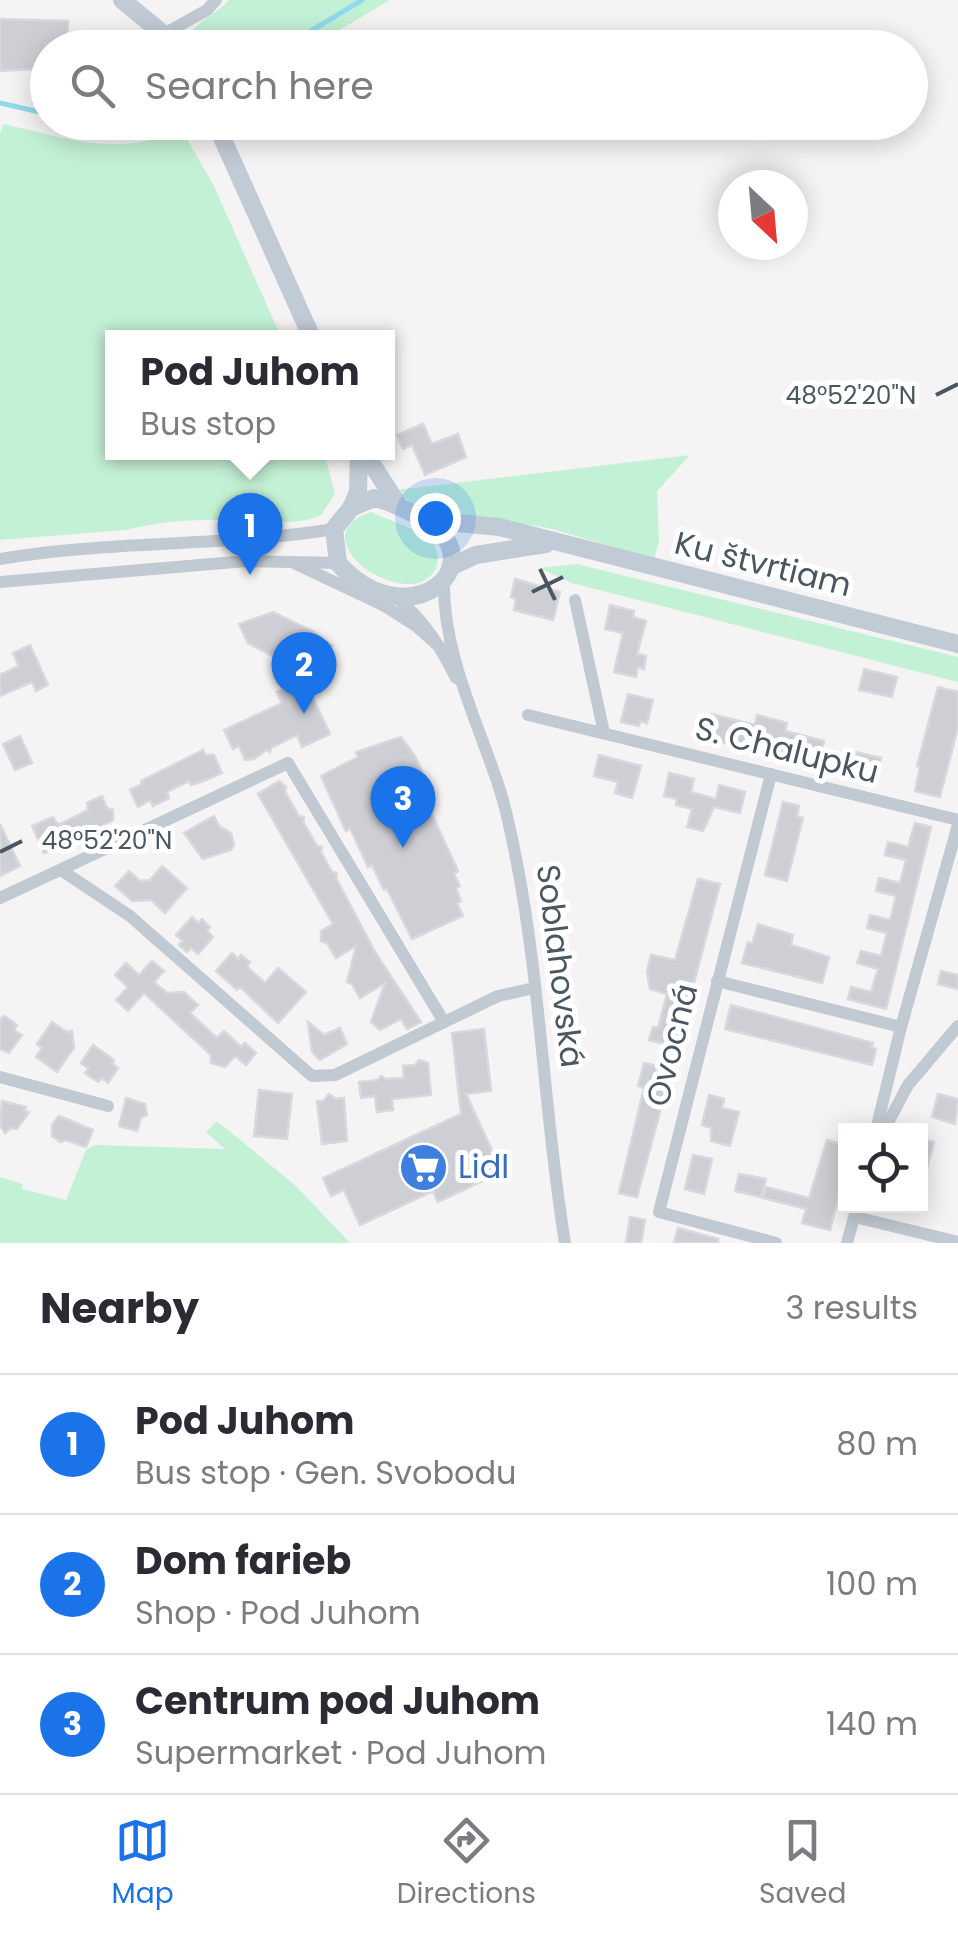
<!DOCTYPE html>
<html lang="en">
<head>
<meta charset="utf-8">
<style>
	body { margin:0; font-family:Poppins,sans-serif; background:#f7f7f7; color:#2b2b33 }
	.controls { position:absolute; right:30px; bottom:30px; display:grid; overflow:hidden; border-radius:0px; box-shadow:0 5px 25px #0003 }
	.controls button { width:90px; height:90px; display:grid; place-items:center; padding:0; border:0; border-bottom:2px solid #e1e1e2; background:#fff; color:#2b2b33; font:50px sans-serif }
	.compass { position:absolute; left:718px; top:170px; width:90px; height:90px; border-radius:50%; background:#fff; box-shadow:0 5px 25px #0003; rotate:154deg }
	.you { position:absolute; left:435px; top:518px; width:35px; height:35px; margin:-25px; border:8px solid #fff; border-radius:50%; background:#1a73e8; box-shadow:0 0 0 15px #1a73e833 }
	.badge { display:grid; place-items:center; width:65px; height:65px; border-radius:50%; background:#1a73e8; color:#fff; font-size:32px; font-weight:700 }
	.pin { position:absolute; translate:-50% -82px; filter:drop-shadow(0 2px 5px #0008) }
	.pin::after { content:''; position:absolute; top:52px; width:35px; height:30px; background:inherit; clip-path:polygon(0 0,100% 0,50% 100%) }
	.popup { position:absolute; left:105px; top:330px; width:290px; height:130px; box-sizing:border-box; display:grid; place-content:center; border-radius:0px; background:#fff; filter:drop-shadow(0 2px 8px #0005); font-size:32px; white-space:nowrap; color:#7c7c81 }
	.popup b { font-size:38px; color:#2b2b33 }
	.popup::after { content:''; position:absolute; left:50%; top:100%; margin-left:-20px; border:20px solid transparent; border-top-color:#fff }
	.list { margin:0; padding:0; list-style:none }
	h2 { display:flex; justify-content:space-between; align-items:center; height:130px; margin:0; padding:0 40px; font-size:42px }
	h2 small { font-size:32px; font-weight:400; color:#7c7c81 }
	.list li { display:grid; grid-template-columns:65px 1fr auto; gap:30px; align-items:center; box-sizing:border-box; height:140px; padding:0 40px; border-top:2px solid #e1e1e2 }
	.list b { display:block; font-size:38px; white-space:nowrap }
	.list p { margin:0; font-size:32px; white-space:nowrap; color:#7c7c81 }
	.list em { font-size:32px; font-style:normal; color:#7c7c81 }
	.icon { flex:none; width:55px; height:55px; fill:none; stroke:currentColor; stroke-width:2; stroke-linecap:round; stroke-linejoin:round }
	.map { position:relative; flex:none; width:958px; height:1243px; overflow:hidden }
	.search { position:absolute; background:#fff; box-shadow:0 5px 25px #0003; left:30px; right:30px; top:30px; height:110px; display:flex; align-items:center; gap:25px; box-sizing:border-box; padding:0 35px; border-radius:55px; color:#7c7c81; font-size:38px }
	.sheet { height:550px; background:#fff }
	nav { display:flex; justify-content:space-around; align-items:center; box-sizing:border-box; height:140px; border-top:2px solid #e1e1e2; background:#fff; font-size:28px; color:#7c7c81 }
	nav a { display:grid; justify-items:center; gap:5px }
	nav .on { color:#1a73e8 }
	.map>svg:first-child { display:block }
	.green { fill:#c3f1d5 }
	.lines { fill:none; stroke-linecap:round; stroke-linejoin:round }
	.stream { stroke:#90daee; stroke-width:5 }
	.building { fill:#cdcfd5; stroke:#d7d9de; stroke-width:2.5 }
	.street { stroke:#c1cad2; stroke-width:12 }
	.secondary { stroke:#c1cbd6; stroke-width:18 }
	.ticks { fill:none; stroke:#4a5661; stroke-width:4 }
	.labels { text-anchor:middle; stroke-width:10; stroke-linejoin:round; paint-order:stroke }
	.street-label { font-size:32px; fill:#4a5661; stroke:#fff }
	.shop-label { font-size:32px; fill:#366cbe; stroke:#fff; text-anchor:start }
	.ticks-label { font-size:25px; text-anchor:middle; fill:#4a5661; stroke:#fff; stroke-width:10; stroke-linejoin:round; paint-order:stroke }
</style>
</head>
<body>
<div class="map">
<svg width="958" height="1243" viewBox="0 0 958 1243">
	<rect width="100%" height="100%" fill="#f5f3f3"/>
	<g class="green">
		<path d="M 229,0 L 390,0 L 311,47 L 186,47 C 188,23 214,17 229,0 Z"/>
		<path d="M 4,124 C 67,138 119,159 181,129 L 213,184 L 281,337 L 112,338 L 112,452 L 324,453 L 335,494 L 321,515 C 296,526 269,521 243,520 C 205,519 162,520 126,530 L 0,540 L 0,133 Z"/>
		<path d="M 690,455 L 657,491 L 659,542 L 654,559 L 549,528 L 416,508 L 397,490 Z"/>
		<path d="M 371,512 L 430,537 C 437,549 442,562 432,574 C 401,611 297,536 371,512 Z"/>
		<path d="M 576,564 L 958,657 L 958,682 L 572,583 L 539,568 Z"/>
		<path d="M 217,1121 L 296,1186 L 350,1243 L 0,1243 L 0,1177 L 23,1184 L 22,1189 L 66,1200 L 86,1150 L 95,1145 L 225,1149 L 206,1132 Z"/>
	</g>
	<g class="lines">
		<g class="stream">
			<path d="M 283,48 L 362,0"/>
			<path d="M 0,103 L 48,114"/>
			<path d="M 83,122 C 108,129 130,132 154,122"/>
		</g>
	</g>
	<g class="building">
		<path d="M 0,19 L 68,21 L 67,48 L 48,48 L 48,68 L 0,71 Z"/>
		<path d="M 423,424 L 432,444 L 458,434 L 466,457 L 425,475 L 412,445 L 403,449 L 397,435 Z"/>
		<path d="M 515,579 L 560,592 L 553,620 L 514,610 L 516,599 L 511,597 Z"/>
		<path d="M 610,605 L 634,611 L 633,617 L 646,621 L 637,654 L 646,656 L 644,669 L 638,667 L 636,677 L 614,672 L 623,633 L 605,629 Z"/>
		<path d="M 273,612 L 314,632 L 332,646 L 291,666 L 248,643 L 239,624 Z"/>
		<path d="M 30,645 L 48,685 L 36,691 L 32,682 L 0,696 L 0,675 L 19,666 L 13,653 Z"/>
		<path d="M 864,669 L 897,677 L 892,697 L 859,690 Z"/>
		<path d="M 295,684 L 311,694 L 330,734 L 302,747 L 297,735 L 271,748 L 270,752 L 266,750 L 254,759 L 245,760 L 239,746 L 233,749 L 224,730 L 282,703 L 277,692 Z"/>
		<path d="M 938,687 L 958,692 L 958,727 L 940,797 L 915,791 L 920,767 L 917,766 Z"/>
		<path d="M 628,694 L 653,700 L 647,723 L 640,721 L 639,726 L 621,722 Z"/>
		<path d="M 711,714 L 755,725 L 757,715 L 787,723 L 785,731 L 824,741 L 818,766 L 766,750 L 766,753 L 705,738 Z"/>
		<path d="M 20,736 L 32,763 L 15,770 L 3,744 Z"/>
		<path d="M 401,737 L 415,756 L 425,778 L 421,780 L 427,793 L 423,795 L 458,871 L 454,874 L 460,886 L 456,888 L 461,901 L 457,903 L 463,916 L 412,939 L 387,889 L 384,890 L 372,865 L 368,867 L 350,828 L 346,831 L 321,776 L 358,757 L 356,752 Z"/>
		<path d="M 203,750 L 205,755 L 214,755 L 222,773 L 201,782 L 191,785 L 189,781 L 167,792 L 169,798 L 153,806 L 150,800 L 138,807 L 130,790 L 142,784 L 141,781 Z"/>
		<path d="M 851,751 L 881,758 L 876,779 L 849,774 Z"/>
		<path d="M 599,755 L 641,766 L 632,798 L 615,793 L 618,782 L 594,776 Z"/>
		<path d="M 669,773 L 694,779 L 691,792 L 716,799 L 719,785 L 745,792 L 740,813 L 714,807 L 703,831 L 687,827 L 692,809 L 676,805 L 677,799 L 664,796 Z"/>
		<path d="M 279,781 L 286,787 L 285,792 L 299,816 L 304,817 L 303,822 L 317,846 L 322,847 L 321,852 L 332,872 L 337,873 L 336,878 L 375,952 L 421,1022 L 407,1029 L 401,1019 L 380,1030 L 371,1022 L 385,983 L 360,998 L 352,984 L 347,982 L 356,946 L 336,958 L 327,943 L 321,941 L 321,931 L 333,924 L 258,794 Z"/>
		<path d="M 102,796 L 107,808 L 113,810 L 113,820 L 67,845 L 44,853 L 32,826 L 53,817 L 58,825 L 88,810 L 87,803 Z"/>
		<path d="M 783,802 L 799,806 L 797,816 L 803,818 L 787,881 L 765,875 Z"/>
		<path d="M 214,816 L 219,826 L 231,833 L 234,845 L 231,850 L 203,859 L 184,833 Z"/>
		<path d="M 915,823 L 931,827 L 886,1009 L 848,999 L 851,987 L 871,992 L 878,969 L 857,963 L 861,951 L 881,956 L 887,933 L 867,928 L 870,915 L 890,920 L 896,896 L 876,891 L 879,878 L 900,883 L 906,860 L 885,855 L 888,842 L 908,847 Z"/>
		<path d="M 0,824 L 20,866 L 0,876 Z"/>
		<path d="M 162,866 L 187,888 L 165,913 L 151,900 L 132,901 L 115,886 L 129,871 L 140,881 L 150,880 Z"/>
		<path d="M 698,879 L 720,884 L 677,1047 L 649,1040 L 653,1027 L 658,1028 L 667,994 L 650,989 L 647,972 L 651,955 L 675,960 Z"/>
		<path d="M 192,917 L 198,923 L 202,919 L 210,927 L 207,931 L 213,937 L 198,954 L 191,948 L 187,952 L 179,945 L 183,941 L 176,935 Z"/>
		<path d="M 758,924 L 793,935 L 791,945 L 829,957 L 822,983 L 742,963 L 748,942 L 752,944 Z"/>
		<path d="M 232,953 L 238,959 L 241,955 L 250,962 L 247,967 L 265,983 L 278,968 L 306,992 L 278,1023 L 240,987 L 237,990 L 216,971 Z"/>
		<path d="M 152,961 L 164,971 L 154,982 L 167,993 L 184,992 L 198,1005 L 190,1013 L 217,1038 L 224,1031 L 241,1047 L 245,1043 L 256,1053 L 246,1065 L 235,1056 L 225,1067 L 211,1063 L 211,1055 L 144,993 L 128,1011 L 116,1000 L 128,987 L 115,975 L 126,963 L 139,975 Z"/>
		<path d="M 941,971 L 958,975 L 958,989 L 938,984 Z"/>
		<path d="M 731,1005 L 873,1043 L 871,1047 L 876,1049 L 872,1065 L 725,1029 Z"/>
		<path d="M 5,1016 L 17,1025 L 14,1030 L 22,1035 L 9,1053 L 0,1049 L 0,1019 Z"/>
		<path d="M 52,1022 L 67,1032 L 72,1031 L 74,1048 L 57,1072 L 36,1057 L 42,1048 L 37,1044 Z"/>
		<path d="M 308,1022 L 324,1035 L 340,1028 L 347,1044 L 320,1060 L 312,1052 Z"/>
		<path d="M 484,1029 L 491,1091 L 466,1094 L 502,1172 L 438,1202 L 433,1191 L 360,1225 L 344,1190 L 331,1196 L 323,1178 L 461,1114 L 452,1033 Z"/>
		<path d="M 93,1045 L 114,1060 L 112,1063 L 118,1068 L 108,1083 L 102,1078 L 98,1082 L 85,1073 L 89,1069 L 81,1063 Z"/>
		<path d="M 419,1060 L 428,1063 L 431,1095 L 392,1099 L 393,1110 L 377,1112 L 375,1096 L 361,1098 L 359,1082 L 378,1080 L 381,1076 L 386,1079 L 404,1078 L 403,1066 L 415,1065 Z"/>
		<path d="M 644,1063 L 670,1069 L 670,1075 L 637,1197 L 619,1193 L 644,1088 L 638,1086 Z"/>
		<path d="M 259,1090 L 292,1094 L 287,1139 L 254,1136 Z"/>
		<path d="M 329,1094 L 336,1099 L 344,1098 L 347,1141 L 322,1144 L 317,1101 L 323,1101 Z"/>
		<path d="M 938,1094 L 958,1099 L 955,1124 L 932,1117 Z"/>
		<path d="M 709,1095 L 724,1099 L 722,1108 L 739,1112 L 730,1146 L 711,1141 L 711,1128 L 702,1125 Z"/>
		<path d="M 126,1098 L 145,1104 L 147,1115 L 141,1118 L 137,1131 L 119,1126 Z"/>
		<path d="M 2,1101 L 26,1107 L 24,1111 L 29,1112 L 17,1129 L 11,1128 L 5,1133 L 0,1125 Z"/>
		<path d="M 59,1116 L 93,1130 L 86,1147 L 65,1140 L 61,1142 L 52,1136 L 52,1125 Z"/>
		<path d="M 920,1139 L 934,1142 L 925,1176 L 920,1175 Z"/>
		<path d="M 827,1140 L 846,1145 L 846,1168 L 830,1230 L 802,1223 L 806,1209 L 763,1198 L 766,1187 L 809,1198 Z"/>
		<path d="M 693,1155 L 712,1159 L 704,1194 L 685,1189 Z"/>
		<path d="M 739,1174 L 766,1179 L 761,1197 L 735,1191 Z"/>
		<path d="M 630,1217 L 645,1220 L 641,1243 L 626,1243 Z"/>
		<path d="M 678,1228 L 718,1239 L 718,1243 L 674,1243 Z"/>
	</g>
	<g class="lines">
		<g class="street">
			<path d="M 164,34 L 207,10 L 216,0"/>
			<path d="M 0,559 C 110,540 224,547 334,529"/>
			<path d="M 294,563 L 383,605 L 416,626 L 442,649"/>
			<path d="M 444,579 C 442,650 476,718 498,784 C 506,807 511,833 516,858 C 541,985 544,1115 565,1243"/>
			<path d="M 0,582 L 247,561 L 338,563"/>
			<path d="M 398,599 C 425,621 441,648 456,678"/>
			<path d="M 575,600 L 604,733"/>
			<path d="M 528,715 L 958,820"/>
			<path d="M 771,774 L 659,1212 L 776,1243"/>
			<path d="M 61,870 L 130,916 L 312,1076 L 335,1075 L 498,996 L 534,988"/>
			<path d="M 0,898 L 288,763 L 444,1022"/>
			<path d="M 717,981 L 901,1027"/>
			<path d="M 0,1077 L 108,1106"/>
			<path d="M 876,1130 L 901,1027 L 958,825"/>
			<path d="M 884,1130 L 908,1085 L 958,1026"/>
			<path d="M 855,1217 L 958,1242"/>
			<path d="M 847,1243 L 857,1206"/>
		</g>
		<g class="secondary">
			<path d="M 122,0 L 167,37 L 173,48"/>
			<path d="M 215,122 L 312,338"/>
			<path d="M 364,452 L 397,503"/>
			<path d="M 374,498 C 390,501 404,509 418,516 C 504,561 408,643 338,563 L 334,529 L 351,508 Z"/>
			<path d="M 351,508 L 358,492 L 359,452"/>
			<path d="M 426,520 L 499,527 L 958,644"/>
			<path d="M 450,567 L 476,555 L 546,544"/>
		</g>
	</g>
	<path class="ticks" d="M 936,395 L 958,384M 540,569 L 555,600M 532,592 L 563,577M 0,852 L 22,841"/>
	<defs>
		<symbol id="supermarket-disc" viewBox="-11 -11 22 22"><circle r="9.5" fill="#3f7fe0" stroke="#fff"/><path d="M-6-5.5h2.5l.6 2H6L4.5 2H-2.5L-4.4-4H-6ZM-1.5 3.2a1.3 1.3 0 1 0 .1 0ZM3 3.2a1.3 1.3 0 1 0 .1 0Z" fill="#fff"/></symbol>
	</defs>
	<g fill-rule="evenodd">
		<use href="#supermarket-disc" x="396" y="1140" width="55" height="55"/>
	</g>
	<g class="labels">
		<g class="street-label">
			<text transform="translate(763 564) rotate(14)" y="11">Ku štvrtiam</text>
			<text transform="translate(787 750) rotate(14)" y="11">S. Chalupku</text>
			<text transform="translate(560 966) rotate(83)" y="11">Soblahovská</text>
			<text transform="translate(672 1045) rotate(-76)" y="11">Ovocná</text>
		</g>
		<g class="shop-label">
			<text x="458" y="1178">Lidl</text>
		</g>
	</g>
	<g class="ticks-label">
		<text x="851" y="404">48°52'20"N</text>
		<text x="107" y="849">48°52'20"N</text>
	</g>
</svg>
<div class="controls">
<button><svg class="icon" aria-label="locate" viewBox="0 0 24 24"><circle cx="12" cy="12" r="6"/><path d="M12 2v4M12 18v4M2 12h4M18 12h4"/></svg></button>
</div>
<svg class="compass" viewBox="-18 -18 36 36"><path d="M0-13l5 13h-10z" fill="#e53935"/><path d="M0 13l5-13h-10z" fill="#7c7c81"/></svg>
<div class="you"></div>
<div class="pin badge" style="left:250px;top:575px">1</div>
<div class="popup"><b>Pod Juhom</b>Bus stop</div>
<div class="pin badge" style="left:304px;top:714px">2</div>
<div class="pin badge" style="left:403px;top:848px">3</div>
<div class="search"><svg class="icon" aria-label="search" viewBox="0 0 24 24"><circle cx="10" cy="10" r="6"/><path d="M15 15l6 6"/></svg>Search here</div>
</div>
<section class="sheet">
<h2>Nearby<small>3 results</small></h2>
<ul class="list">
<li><span class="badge">1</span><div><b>Pod Juhom</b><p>Bus stop · Gen. Svobodu</p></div><em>80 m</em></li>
<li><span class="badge">2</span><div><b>Dom farieb</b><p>Shop · Pod Juhom</p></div><em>100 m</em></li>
<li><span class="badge">3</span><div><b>Centrum pod Juhom</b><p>Supermarket · Pod Juhom</p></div><em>140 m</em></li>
</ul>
</section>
<nav>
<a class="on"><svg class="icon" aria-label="map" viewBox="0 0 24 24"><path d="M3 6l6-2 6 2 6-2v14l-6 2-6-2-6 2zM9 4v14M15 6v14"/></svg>Map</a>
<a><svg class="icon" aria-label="directions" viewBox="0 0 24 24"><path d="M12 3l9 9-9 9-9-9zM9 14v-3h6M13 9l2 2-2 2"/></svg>Directions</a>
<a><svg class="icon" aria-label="saved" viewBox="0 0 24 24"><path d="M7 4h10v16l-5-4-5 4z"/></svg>Saved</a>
</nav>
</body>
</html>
